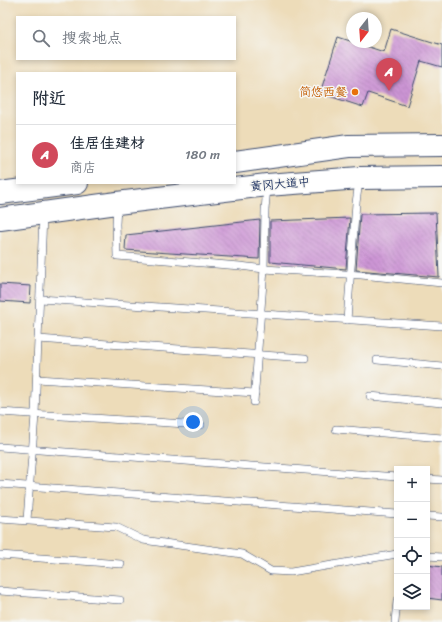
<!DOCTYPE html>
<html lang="zh">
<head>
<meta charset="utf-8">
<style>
	body { margin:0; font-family:Sriracha,"LXGW WenKai TC",sans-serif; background:#f2f2f3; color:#1f2937 }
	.controls { position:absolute; right:12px; bottom:12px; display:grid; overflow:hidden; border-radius:0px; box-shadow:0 2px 6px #0003 }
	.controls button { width:36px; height:36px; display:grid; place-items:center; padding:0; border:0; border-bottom:1px solid #e0e1e3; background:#fff; color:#1f2937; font:20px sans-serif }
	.compass { position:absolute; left:346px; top:12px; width:36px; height:36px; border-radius:50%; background:#fff; box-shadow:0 2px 6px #0003; rotate:197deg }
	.you { position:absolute; left:193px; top:422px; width:14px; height:14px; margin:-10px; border:3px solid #fff; border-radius:50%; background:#1a73e8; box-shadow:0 0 0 6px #1a73e833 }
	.badge { display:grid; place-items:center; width:26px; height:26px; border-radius:50%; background:#d1495b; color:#fff; font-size:13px; font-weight:700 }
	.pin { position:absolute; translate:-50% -33px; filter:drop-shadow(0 1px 2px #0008) }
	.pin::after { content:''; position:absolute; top:21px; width:14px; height:12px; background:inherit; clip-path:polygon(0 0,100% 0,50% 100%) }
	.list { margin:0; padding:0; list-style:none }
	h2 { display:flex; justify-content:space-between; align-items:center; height:52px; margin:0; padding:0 16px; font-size:17px }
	h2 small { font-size:13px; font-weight:400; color:#747a83 }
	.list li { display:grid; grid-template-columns:26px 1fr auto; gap:12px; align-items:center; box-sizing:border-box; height:60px; padding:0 16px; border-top:1px solid #e0e1e3 }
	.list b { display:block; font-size:15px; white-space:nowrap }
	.list p { margin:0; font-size:13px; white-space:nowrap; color:#747a83 }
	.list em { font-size:13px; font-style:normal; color:#747a83 }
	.icon { flex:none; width:22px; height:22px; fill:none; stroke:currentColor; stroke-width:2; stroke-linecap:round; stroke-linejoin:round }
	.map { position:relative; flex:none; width:442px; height:622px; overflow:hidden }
	.search { position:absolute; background:#fff; box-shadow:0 2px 6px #0003; left:16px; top:16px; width:220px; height:44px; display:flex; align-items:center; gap:10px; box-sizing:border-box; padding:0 14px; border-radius:0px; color:#747a83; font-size:15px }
	.panel { position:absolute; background:#fff; box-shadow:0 2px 6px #0003; left:16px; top:72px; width:220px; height:112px; border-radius:0px }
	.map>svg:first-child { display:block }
	.building { fill:url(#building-back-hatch) }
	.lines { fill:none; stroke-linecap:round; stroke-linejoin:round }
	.service-casing { stroke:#3a496c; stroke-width:8 }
	.primary-casing { stroke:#3a496c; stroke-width:24 }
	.service { stroke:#fff; stroke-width:7 }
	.primary { stroke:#fff; stroke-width:22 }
	.food-dot { fill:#e8710a; stroke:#f6f6f2; stroke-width:1.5 }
	.labels { text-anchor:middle; stroke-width:3; stroke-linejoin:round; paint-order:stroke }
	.food-label { font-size:12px; fill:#c56008; stroke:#f6f6f2; text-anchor:end }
	.street-label { font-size:12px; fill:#1b2f5e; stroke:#f6f6f2 }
</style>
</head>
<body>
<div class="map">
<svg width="442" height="622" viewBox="0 0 442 622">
	<defs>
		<pattern id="building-back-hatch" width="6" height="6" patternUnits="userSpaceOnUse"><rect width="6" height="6" fill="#cd95d5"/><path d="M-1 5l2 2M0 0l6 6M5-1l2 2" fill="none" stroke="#a67ab0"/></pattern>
	</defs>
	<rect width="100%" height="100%" fill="#f6f6f2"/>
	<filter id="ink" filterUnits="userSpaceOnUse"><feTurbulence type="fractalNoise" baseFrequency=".025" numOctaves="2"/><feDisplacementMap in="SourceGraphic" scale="8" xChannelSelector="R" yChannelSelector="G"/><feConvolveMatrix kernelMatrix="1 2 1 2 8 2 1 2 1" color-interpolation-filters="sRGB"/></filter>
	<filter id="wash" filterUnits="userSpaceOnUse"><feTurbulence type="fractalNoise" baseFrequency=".012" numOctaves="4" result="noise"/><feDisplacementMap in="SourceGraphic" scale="16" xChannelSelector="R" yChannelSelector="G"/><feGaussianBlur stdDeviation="0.9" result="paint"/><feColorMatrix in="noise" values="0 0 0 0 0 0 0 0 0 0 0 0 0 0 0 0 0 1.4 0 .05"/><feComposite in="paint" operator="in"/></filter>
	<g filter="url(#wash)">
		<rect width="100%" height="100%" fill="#eddcb9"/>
		<g id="blocks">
			<g class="building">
				<path d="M 391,29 L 442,45 L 442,67 L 421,61 L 407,106 L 368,93 L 363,107 L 320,93 L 338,37 L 384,52 Z"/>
				<path d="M 436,213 L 439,277 L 356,270 L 360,214 Z"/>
				<path d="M 350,218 L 346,269 L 270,262 L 270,221 Z"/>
				<path d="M 260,220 L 259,259 L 125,250 L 126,235 Z"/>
				<path d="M 0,284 L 31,286 L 30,303 L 0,301 Z"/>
				<path d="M 427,565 L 442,567 L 442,600 L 427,598 Z"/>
			</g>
		</g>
	</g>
	<g filter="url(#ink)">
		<use href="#blocks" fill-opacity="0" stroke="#3a496c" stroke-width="1"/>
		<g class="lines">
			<defs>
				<g id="service">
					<path d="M 117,205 L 116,224 L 117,256 L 240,266 L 264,269 L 361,275 L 442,283"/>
					<path d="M 40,299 L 442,326"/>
					<path d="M 347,320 L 356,203 L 359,181"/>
					<path d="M 38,339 L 305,358"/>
					<path d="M 377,360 L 442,366"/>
					<path d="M 37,379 L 255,393"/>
					<path d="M 370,396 L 442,403"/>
					<path d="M 254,402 L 264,269 L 265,210 L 267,187"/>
					<path d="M 0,412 L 201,425"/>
					<path d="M 336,429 L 442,438"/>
					<path d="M 0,447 L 397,477"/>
					<path d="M 427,479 L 442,480"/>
					<path d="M 0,484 L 397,514"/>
					<path d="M 427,516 L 442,517"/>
					<path d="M 0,519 L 116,527 L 143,540 L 242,554 L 271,571 L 291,572 L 397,554"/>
					<path d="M 27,520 L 35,415 L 43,215"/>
					<path d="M 0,555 L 121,564"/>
					<path d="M 427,556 L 442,557"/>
					<path d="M 0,591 L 120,600"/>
					<path d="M 395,622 L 397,601"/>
				</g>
				<g id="primary">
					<path d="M 235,162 L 349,146 L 442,145"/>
					<path d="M 0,193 L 77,183"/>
					<path d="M 0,219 L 117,203 L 267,185 L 360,178 L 442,177"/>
				</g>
			</defs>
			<use href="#service" class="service-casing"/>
			<use href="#primary" class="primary-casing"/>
			<use href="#service" class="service"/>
			<use href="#primary" class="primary"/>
		</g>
	</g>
	<circle class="food-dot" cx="355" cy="92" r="4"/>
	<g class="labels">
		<g class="food-label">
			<text x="347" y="96">简悠西餐</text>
		</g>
		<g class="street-label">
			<text transform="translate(280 184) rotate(-5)" y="4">黄冈大道中</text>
		</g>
	</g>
</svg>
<div class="controls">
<button>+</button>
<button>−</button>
<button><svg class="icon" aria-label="locate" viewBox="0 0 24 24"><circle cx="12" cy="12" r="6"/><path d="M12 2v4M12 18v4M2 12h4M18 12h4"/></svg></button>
<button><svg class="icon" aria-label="layers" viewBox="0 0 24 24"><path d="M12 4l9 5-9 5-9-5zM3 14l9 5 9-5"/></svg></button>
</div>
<svg class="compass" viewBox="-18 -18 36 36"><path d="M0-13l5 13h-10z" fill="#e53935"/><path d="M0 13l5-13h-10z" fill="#747a83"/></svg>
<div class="you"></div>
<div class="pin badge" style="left:389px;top:91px">A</div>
<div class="search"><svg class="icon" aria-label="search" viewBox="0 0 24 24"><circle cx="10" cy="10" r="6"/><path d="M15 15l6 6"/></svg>搜索地点</div>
<section class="panel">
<h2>附近<small></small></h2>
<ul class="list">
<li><span class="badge">A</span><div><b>佳居佳建材</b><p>商店</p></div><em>180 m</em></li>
</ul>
</section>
</div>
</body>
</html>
